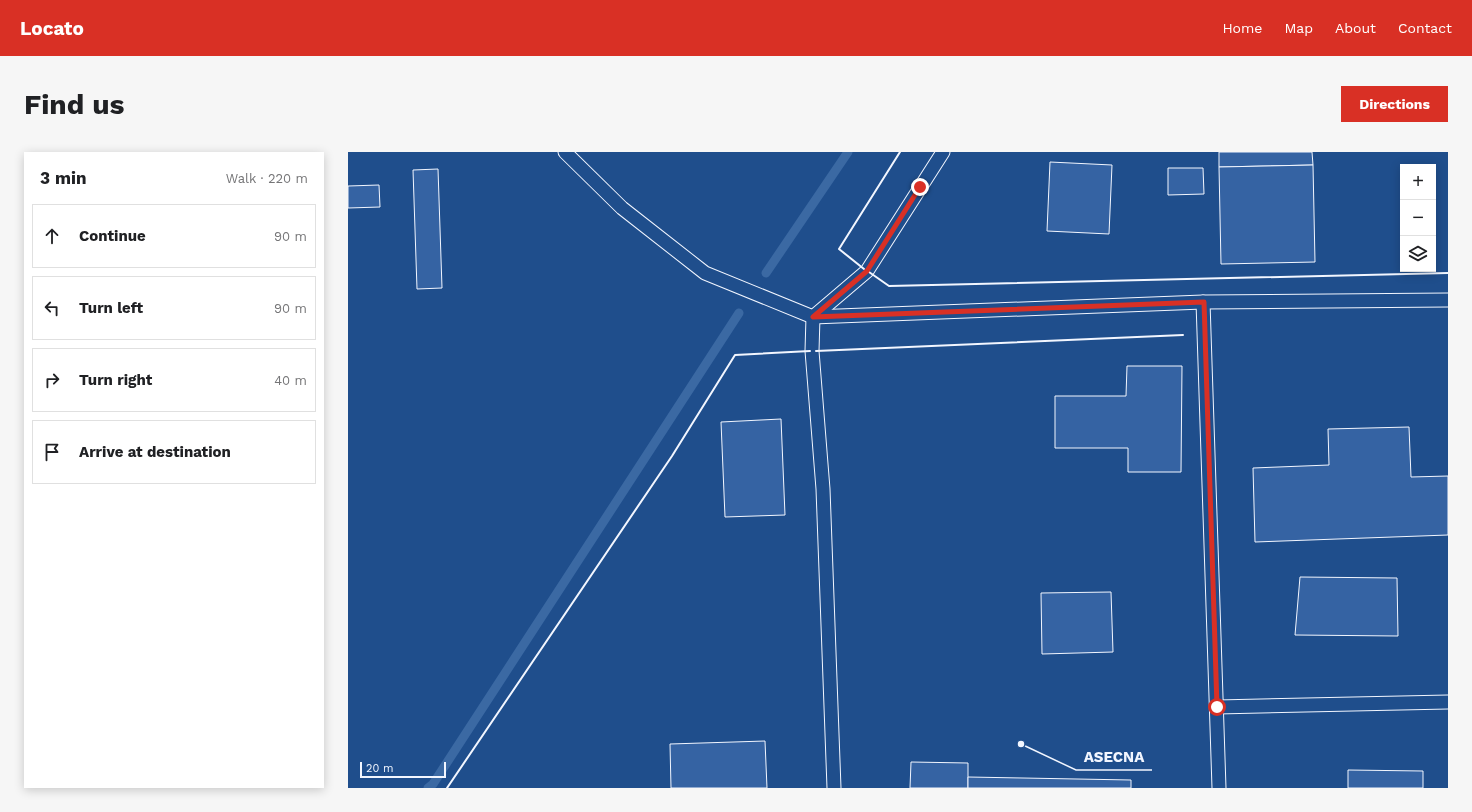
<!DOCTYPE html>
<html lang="en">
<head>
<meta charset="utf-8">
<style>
	body { margin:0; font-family:"Work Sans",sans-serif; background:#f6f6f6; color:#202124 }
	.controls { position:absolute; right:12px; top:12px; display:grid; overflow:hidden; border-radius:0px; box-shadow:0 2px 10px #0003 }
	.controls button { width:36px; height:36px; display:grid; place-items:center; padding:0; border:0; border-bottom:1px solid #e0e0e0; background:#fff; color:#202124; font:20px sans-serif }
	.scale { position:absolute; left:12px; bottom:10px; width:86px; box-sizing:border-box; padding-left:4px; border:2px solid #f2f6ff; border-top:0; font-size:11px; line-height:14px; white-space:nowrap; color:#f2f6ff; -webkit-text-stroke:3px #1f4e8c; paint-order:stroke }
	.stop { position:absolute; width:12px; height:12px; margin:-9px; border:3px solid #d93025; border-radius:50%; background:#fff }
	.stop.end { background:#d93025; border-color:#fff; box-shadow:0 1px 4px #0008 }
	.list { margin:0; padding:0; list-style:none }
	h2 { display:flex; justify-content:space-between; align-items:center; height:52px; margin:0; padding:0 16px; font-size:17px }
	h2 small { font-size:13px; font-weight:400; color:#757577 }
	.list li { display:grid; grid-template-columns:26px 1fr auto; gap:12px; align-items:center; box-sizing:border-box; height:64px; margin:0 8px 8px; padding:0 8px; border:1px solid #e0e0e0; border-radius:0px }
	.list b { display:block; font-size:15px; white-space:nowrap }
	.list em { font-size:13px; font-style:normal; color:#757577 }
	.icon { flex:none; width:22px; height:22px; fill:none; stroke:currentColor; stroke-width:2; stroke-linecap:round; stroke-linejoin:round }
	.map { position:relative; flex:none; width:1100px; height:636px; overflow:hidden; border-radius:0px }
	header { display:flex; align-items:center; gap:24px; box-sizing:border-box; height:56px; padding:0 20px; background:#d93025; color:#fff }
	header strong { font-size:19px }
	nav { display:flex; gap:22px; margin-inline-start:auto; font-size:14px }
	.intro { display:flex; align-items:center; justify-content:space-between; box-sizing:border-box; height:96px; padding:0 24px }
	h1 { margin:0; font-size:28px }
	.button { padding:10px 18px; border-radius:0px; background:#d93025; color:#fff; font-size:14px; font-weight:700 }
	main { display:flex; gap:24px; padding:0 24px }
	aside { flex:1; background:#fff; border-radius:0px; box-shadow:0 2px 10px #0003 }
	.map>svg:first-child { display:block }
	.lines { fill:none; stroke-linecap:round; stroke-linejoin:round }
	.stream { stroke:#3b69a3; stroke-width:9 }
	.building { fill:#3563a3; stroke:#f2f6ff }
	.service-casing { stroke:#f2f6ff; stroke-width:15 }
	.service { stroke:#1f4e8c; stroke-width:13 }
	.wall { stroke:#f2f6ff; stroke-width:2 }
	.route { stroke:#d93025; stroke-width:5 }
	.leader { fill:none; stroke:#f2f6ff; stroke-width:1.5 }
	.callout-dot { fill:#f2f6ff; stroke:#1f4e8c; stroke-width:1.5 }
	.callout-label { font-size:15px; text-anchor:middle; font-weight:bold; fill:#f2f6ff; stroke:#1f4e8c; stroke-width:3; stroke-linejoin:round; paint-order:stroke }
</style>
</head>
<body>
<header>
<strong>Locato</strong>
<nav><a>Home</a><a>Map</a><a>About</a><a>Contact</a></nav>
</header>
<div class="intro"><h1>Find us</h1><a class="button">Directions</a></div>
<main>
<aside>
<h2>3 min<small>Walk · 220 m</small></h2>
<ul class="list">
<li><svg class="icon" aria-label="ahead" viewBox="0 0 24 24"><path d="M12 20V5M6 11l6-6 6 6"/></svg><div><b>Continue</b></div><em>90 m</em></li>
<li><svg class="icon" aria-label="left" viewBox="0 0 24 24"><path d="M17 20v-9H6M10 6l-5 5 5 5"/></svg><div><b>Turn left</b></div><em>90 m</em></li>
<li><svg class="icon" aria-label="right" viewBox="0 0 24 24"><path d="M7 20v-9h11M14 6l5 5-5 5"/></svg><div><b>Turn right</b></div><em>40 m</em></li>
<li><svg class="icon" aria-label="arrive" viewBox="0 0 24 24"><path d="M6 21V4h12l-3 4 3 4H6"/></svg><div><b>Arrive at destination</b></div></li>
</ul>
</aside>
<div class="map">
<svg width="1100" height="636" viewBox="0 0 1100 636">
	<rect width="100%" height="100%" fill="#1f4e8c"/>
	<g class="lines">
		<g class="stream">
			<path d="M 418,121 L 500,0"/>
			<path d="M 80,636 L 85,632 L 391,161"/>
		</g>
	</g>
	<g class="building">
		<path d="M 871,0 L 964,0 L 965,13 L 871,15 Z"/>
		<path d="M 702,10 L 764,13 L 761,82 L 699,79 Z"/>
		<path d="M 965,13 L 967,110 L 873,112 L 871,15 Z"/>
		<path d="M 820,16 L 855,16 L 856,42 L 820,43 Z"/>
		<path d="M 90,17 L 94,136 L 69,137 L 65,18 Z"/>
		<path d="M 31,33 L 32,55 L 0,56 L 0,34 Z"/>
		<path d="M 779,214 L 834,214 L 833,320 L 780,320 L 780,296 L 707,296 L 707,244 L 778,244 Z"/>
		<path d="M 433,267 L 437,363 L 377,365 L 373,270 Z"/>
		<path d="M 1061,275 L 1063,325 L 1100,324 L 1100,383 L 907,390 L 905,316 L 981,313 L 980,277 Z"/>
		<path d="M 952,425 L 1049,426 L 1050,484 L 947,483 Z"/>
		<path d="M 763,440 L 765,500 L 694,502 L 693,441 Z"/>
		<path d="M 417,589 L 419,636 L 323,636 L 322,592 Z"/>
		<path d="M 563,610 L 620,611 L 620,636 L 562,636 Z"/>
		<path d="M 1000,618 L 1075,619 L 1075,636 L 1000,636 Z"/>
		<path d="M 620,625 L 783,628 L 783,636 L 620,636 Z"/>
	</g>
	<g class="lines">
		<defs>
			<g id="service">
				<path d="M 217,0 L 274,56 L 357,121 L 465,165 L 855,150 L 1100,148"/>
				<path d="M 855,150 L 871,636"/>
				<path d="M 869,555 L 1100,550"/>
				<path d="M 486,636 L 475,337 L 464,199 L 465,165 L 519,119 L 595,0"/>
			</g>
		</defs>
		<use href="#service" class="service-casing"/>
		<use href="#service" class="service"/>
		<g class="wall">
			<path d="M 516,117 L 491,97 L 552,0"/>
			<path d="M 521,120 L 541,134 L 1100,121"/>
			<path d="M 468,199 L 835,183"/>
			<path d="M 99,636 L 324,304 L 387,203 L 462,199"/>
		</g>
	</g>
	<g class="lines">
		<path class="route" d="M 572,35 L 519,119 L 465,165 L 856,150 L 869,555"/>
	</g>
	<path class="leader" d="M673 592L728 618H804"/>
	<circle class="callout-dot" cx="673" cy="592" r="4"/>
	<g class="callout-label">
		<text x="766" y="610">ASECNA</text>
	</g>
</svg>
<div class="controls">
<button>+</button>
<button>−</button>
<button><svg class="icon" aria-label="layers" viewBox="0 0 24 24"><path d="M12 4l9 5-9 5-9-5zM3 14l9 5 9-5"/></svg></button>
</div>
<div class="scale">20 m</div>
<div class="stop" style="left:869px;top:555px"></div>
<div class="stop end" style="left:572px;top:35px"></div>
</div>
</main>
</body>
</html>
